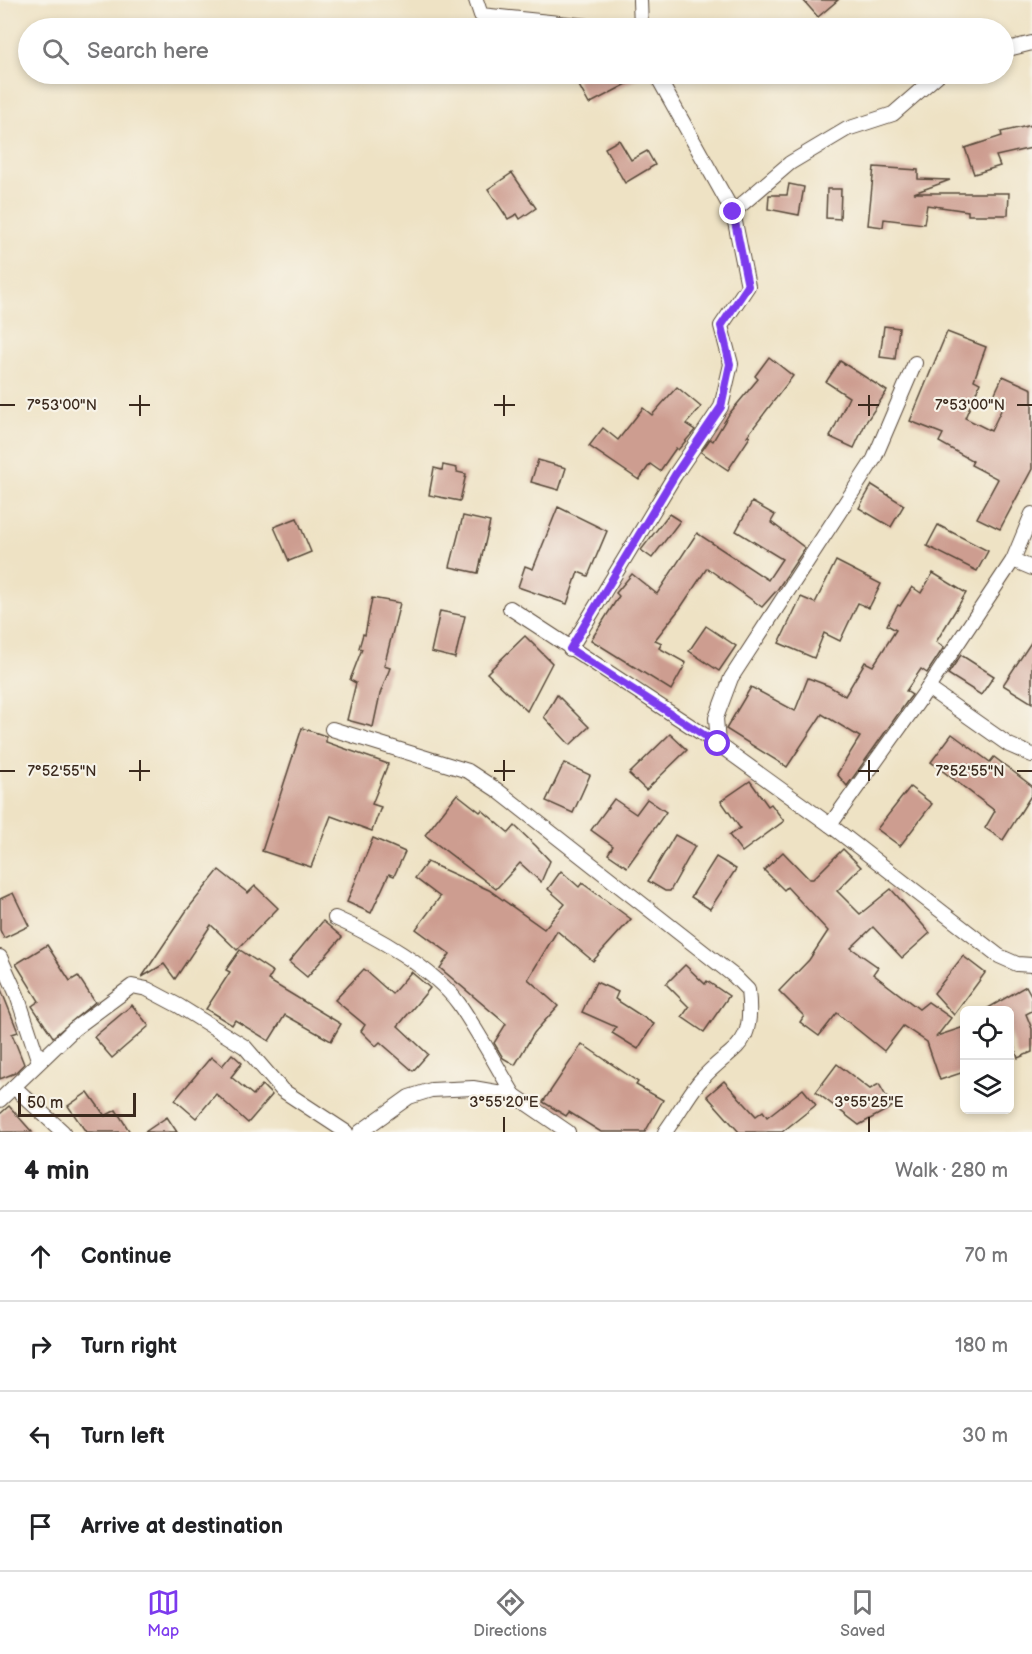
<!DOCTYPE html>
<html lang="en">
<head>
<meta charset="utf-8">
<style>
	body { margin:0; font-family:"Balsamiq Sans",sans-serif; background:#f2f2f2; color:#202124 }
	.controls { position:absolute; right:18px; bottom:18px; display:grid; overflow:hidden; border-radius:9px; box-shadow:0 3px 9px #0003 }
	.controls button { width:54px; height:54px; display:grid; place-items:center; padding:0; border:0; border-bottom:2px solid #e0e0e0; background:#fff; color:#202124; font:30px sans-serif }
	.scale { position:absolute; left:18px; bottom:15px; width:118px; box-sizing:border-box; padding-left:6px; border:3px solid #3b2a1e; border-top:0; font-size:16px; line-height:21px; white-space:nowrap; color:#3b2a1e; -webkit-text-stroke:4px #f7f3e8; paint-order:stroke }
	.stop { position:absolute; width:18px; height:18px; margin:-14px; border:4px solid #7c3aed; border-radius:50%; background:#fff }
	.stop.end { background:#7c3aed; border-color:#fff; box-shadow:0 2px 6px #0008 }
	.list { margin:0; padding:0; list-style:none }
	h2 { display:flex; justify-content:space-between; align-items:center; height:78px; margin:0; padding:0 24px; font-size:26px }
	h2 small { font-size:20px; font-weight:400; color:#757577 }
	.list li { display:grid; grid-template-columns:39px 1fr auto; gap:18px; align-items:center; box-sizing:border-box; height:90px; padding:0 24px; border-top:2px solid #e0e0e0 }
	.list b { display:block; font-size:22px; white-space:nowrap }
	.list em { font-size:20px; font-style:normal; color:#757577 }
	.icon { flex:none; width:33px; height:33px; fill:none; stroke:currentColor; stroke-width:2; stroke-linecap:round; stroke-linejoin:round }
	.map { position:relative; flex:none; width:1032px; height:1132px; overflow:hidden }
	.search { position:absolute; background:#fff; box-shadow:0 3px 9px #0003; left:18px; right:18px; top:18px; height:66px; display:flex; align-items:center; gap:15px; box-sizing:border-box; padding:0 21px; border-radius:33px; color:#757577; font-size:22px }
	.sheet { height:438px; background:#fff }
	nav { display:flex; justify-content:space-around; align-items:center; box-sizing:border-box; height:84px; border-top:2px solid #e0e0e0; background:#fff; font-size:16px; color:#757577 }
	nav a { display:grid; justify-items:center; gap:3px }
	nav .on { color:#7c3aed }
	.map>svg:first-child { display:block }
	.building { fill:#cd9d90 }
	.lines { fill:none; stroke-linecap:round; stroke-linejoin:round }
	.street-casing { stroke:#564637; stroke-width:16 }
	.street { stroke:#fff; stroke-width:14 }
	.route { stroke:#7c3aed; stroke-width:8 }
	.ticks { fill:none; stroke:#3b2a1e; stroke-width:2 }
	.ticks-label { font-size:15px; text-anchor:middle; fill:#3b2a1e; stroke:#f7f3e8; stroke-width:4.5; stroke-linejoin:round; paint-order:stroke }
</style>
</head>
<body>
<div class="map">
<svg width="1032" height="1132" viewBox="0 0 1032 1132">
	<rect width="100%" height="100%" fill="#f7f3e8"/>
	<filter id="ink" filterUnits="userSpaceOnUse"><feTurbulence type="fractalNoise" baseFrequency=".0167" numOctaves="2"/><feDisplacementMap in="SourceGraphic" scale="12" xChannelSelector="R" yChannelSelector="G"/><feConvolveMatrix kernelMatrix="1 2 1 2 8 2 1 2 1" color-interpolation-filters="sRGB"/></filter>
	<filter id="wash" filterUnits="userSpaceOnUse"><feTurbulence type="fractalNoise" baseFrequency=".008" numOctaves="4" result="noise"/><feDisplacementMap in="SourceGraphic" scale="24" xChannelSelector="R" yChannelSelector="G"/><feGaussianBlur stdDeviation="1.35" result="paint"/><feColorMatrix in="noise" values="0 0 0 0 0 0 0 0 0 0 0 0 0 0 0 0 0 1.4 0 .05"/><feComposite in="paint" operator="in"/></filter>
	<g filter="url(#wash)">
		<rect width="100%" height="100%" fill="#eee2c4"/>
		<g id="blocks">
			<g class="building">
				<path d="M 803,0 L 838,0 L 818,17 Z"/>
				<path d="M 588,74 L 646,74 L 589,104 L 576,80 Z"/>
				<path d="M 1032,125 L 1032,148 L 996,156 L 1000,166 L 974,174 L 965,148 L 1002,136 L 1001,132 Z"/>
				<path d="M 619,140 L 631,160 L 647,151 L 655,165 L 625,183 L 605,148 Z"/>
				<path d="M 874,167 L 918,170 L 918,179 L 950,180 L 914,193 L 1009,193 L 1008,215 L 968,215 L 968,211 L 927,205 L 924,224 L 884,219 L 883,227 L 868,225 Z"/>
				<path d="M 512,173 L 536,208 L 520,219 L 517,214 L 508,219 L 488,189 Z"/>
				<path d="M 789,184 L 804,187 L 799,215 L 768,209 L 769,195 L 787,195 Z"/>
				<path d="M 827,189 L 841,189 L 840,219 L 826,218 Z"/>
				<path d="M 884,326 L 899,328 L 895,359 L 880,357 Z"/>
				<path d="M 947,332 L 986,347 L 974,380 L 980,383 L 965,418 L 991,431 L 1006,400 L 994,395 L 1003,376 L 1032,389 L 1032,469 L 1000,529 L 977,518 L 998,479 L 971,465 L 973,461 L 939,442 L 943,434 L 910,421 Z"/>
				<path d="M 769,357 L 793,376 L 747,436 L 750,437 L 728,470 L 701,452 L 710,439 L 713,441 L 729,414 L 758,379 L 755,376 Z"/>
				<path d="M 840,361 L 887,391 L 866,422 L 854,448 L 830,437 L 849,397 L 826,382 Z"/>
				<path d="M 677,387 L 701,407 L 686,424 L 695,430 L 678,450 L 676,448 L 660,471 L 650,464 L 639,480 L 589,446 L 603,428 L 618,440 L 643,408 L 652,415 Z"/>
				<path d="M 538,460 L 566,468 L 559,490 L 531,482 Z"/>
				<path d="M 443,465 L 457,468 L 457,472 L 466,474 L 460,501 L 429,495 L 434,468 L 442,470 Z"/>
				<path d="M 872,485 L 904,505 L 891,527 L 859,508 Z"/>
				<path d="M 752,502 L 775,515 L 771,522 L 805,548 L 777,590 L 762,607 L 707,568 L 681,607 L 655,640 L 662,643 L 659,648 L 686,663 L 671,690 L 591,640 L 619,596 L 616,593 L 632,574 L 657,594 L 697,533 L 768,580 L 782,559 L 736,531 Z"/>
				<path d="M 558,507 L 607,531 L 588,576 L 578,572 L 567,604 L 518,587 L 525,566 L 533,569 Z"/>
				<path d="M 669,514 L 680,521 L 652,558 L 641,550 Z"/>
				<path d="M 463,516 L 490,522 L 478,573 L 450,567 Z"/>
				<path d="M 297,518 L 311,552 L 289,561 L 274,527 Z"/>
				<path d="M 938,525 L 988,551 L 977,571 L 927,546 Z"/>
				<path d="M 836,561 L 881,584 L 869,608 L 858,603 L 840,641 L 824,633 L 814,658 L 779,643 L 801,597 L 815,603 Z"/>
				<path d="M 933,573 L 966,593 L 936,642 L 944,647 L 927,673 L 921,669 L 906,691 L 912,695 L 908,700 L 847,786 L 837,774 L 860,737 L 822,714 L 787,767 L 726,729 L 751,687 L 795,711 L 808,678 L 829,686 L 845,696 L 865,662 L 873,666 L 896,630 L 887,625 L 898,605 L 900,606 L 912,587 L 921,593 Z"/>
				<path d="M 372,598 L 400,603 L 384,666 L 390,668 L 380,694 L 373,727 L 347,720 L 356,683 L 350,680 L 362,649 L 359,648 L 363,634 L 365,635 Z"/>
				<path d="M 440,611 L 465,616 L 455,658 L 431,652 Z"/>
				<path d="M 706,626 L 736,646 L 719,671 L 689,651 Z"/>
				<path d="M 525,636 L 552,663 L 527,711 L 487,673 Z"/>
				<path d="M 1032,641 L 1032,703 L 1003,685 Z"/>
				<path d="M 961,655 L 994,676 L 981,695 L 948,674 Z"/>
				<path d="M 557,695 L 589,727 L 570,745 L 544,717 Z"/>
				<path d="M 302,728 L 326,736 L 326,742 L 388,764 L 372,804 L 381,807 L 372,831 L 331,816 L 311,867 L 262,851 Z"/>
				<path d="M 670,734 L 687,750 L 646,790 L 629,774 Z"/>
				<path d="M 952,734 L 990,762 L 994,757 L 1032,786 L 1032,794 L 1003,840 L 985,828 L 995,811 L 931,762 Z"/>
				<path d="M 564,763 L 590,775 L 573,813 L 546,801 Z"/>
				<path d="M 750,781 L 768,806 L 771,804 L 784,821 L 742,852 L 729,835 L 740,828 L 721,801 Z"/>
				<path d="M 910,787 L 932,804 L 900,846 L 877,829 Z"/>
				<path d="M 457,794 L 480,812 L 482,810 L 509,833 L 515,826 L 536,846 L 550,861 L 541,882 L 520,863 L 496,889 L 425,835 Z"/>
				<path d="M 614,799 L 636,814 L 647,799 L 666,812 L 627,867 L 608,854 L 613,846 L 591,830 Z"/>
				<path d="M 675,835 L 695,846 L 670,891 L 665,891 L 648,881 Z"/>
				<path d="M 373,838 L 405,852 L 394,876 L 389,874 L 371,913 L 347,902 Z"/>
				<path d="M 843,849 L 861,867 L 837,891 L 860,914 L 891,889 L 930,933 L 902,958 L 873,927 L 851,948 L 878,967 L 873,974 L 919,1009 L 928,1002 L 951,1018 L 937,1036 L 964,1027 L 964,1072 L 940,1080 L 927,1042 L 903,1026 L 884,1051 L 837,1013 L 819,1036 L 800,1022 L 804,1016 L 779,991 L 809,960 L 828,931 L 787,887 L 784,890 L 764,870 L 783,852 L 809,879 L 813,879 Z"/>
				<path d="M 716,857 L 736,869 L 710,909 L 691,897 Z"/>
				<path d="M 427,862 L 489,890 L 544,929 L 565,904 L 548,889 L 561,871 L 579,887 L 582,883 L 631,919 L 593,961 L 557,931 L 528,979 L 558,1006 L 534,1033 L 515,1065 L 503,1058 L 494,1043 L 506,1024 L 440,968 L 450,954 L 416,929 L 440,897 L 415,878 Z"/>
				<path d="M 219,870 L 248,893 L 255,886 L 278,908 L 237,950 L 211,925 L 175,979 L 164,964 L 142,977 L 187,910 Z"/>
				<path d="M 13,893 L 29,926 L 4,938 L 0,930 L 0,899 Z"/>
				<path d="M 323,921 L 342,937 L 307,977 L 289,962 Z"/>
				<path d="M 47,945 L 70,981 L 78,976 L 95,1002 L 53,1037 L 32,1006 L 39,1001 L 16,964 Z"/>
				<path d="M 240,950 L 273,972 L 268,980 L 341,1024 L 331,1041 L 285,1015 L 269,1041 L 235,1020 L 232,1025 L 206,1009 L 230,972 L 226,970 Z"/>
				<path d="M 963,956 L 985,973 L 954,1015 L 934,993 Z"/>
				<path d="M 685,965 L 705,984 L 707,981 L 729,996 L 704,1032 L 682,1017 L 689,1007 L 666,984 Z"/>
				<path d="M 364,969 L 392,994 L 411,972 L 430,988 L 398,1026 L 428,1054 L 413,1071 L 380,1042 L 376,1046 L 361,1031 L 365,1025 L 335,1000 Z"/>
				<path d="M 596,982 L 618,992 L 615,999 L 654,1024 L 638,1049 L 612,1033 L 616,1027 L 582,1012 Z"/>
				<path d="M 1026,986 L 1032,997 L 1032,1011 L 1026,1014 L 1032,1029 L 1032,1052 L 1018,1058 L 1010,1035 L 1010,1011 L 983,1011 Z"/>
				<path d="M 0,987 L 18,1032 L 12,1034 L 24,1064 L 15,1073 L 0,1079 Z"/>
				<path d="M 132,1005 L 149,1026 L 112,1058 L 94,1037 Z"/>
				<path d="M 582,1044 L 638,1082 L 636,1085 L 663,1100 L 645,1132 L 601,1132 L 569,1112 L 566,1116 L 543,1102 Z"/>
				<path d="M 232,1054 L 242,1063 L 231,1077 L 253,1095 L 262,1085 L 272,1095 L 248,1123 L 216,1094 L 196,1118 L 175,1100 L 211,1057 L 222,1066 Z"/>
				<path d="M 837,1064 L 870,1089 L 879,1084 L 892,1107 L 859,1125 L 816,1092 Z"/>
				<path d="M 724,1081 L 756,1116 L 763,1111 L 767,1117 L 803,1089 L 816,1105 L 782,1132 L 739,1132 L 707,1096 Z"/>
				<path d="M 88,1092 L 105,1116 L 116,1110 L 130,1132 L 86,1132 L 68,1106 Z"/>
				<path d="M 9,1106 L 32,1132 L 0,1132 L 0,1114 Z"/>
				<path d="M 167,1117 L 177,1132 L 145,1132 Z"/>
			</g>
		</g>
	</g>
	<g filter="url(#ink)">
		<use href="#blocks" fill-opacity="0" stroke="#564637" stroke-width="1.5"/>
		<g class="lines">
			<defs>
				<g id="street">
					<path d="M 476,0 L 481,15 L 608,28"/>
					<path d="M 640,0 L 641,28"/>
					<path d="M 1004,50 L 1032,43"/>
					<path d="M 733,212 L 790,163 L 847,129 L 893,114 L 939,74"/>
					<path d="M 1013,560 L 1032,568"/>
					<path d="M 510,608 L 718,744 L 830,825 L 999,956 L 1017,964 L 1032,965"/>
					<path d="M 570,649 L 675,475 L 721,407 L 731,364 L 721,326 L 748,286 L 733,212 L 656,74"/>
					<path d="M 928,688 L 1009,745 L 1032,755"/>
					<path d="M 332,729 L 468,771 L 497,790 L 734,976 L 748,990 C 755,1052 733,1043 699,1082 C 687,1097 677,1116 665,1132"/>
					<path d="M 718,744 L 716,718 L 731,678 L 874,459 L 915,363"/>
					<path d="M 830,825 L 928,688 L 1013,560 L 1032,514"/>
					<path d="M 335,918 C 374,935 433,968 459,1004 C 479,1033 496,1065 514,1095"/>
					<path d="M 0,957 L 17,995 L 39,1062"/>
					<path d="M 14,1087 L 63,1132"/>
					<path d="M 0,1100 L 74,1029 L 132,986 L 147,989 L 179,1006 L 245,1047 L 282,1090 L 346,1132"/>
					<path d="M 360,1132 L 409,1097 L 431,1090 L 473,1088 L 514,1095 L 568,1132"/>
				</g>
			</defs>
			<use href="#street" class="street-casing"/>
			<use href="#street" class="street"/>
		</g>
	</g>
	<g class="lines" filter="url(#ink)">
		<path class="route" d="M 718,744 L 570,649 L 675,475 L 721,407 L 730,364 L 721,326 L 748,286 L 733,212"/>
	</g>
	<path class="ticks" d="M 140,395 L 140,416M 504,395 L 504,416M 869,395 L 869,416M 0,405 L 15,405M 129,405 L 150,405M 494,405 L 515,405M 858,405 L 879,405M 1017,405 L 1032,405M 140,760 L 140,781M 504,760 L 504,781M 869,760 L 869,781M 0,771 L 15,771M 129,771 L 150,771M 494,771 L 515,771M 858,771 L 879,771M 1017,771 L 1032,771M 504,1117 L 504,1132M 869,1117 L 869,1132"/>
	<g class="ticks-label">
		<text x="62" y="410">7°53'00"N</text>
		<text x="970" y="410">7°53'00"N</text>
		<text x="62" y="776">7°52'55"N</text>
		<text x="970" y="776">7°52'55"N</text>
		<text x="504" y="1107">3°55'20"E</text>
		<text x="869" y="1107">3°55'25"E</text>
	</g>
</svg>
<div class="controls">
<button><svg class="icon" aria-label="locate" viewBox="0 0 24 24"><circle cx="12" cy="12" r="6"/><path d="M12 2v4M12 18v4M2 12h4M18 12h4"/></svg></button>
<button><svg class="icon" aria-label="layers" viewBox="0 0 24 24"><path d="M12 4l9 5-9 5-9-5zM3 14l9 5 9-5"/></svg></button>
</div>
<div class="scale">50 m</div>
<div class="stop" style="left:718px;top:744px"></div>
<div class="stop end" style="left:733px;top:212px"></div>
<div class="search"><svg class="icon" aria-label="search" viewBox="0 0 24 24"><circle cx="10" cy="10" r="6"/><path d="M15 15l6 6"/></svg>Search here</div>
</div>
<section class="sheet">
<h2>4 min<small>Walk · 280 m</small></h2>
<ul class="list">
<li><svg class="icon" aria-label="ahead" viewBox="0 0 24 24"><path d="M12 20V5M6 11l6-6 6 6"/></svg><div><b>Continue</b></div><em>70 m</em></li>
<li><svg class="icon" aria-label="right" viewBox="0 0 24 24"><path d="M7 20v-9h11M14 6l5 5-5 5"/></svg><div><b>Turn right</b></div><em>180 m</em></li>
<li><svg class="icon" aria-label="left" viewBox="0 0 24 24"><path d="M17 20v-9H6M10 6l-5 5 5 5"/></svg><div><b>Turn left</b></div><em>30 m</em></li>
<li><svg class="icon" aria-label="arrive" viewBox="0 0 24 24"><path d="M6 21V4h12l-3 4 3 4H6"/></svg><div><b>Arrive at destination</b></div></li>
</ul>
</section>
<nav>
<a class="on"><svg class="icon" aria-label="map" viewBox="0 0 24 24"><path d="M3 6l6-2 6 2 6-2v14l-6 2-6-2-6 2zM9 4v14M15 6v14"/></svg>Map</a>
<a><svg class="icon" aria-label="directions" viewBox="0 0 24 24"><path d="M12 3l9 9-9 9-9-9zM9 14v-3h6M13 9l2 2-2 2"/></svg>Directions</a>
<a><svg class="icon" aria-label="saved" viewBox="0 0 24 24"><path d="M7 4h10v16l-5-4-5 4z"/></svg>Saved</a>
</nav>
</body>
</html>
